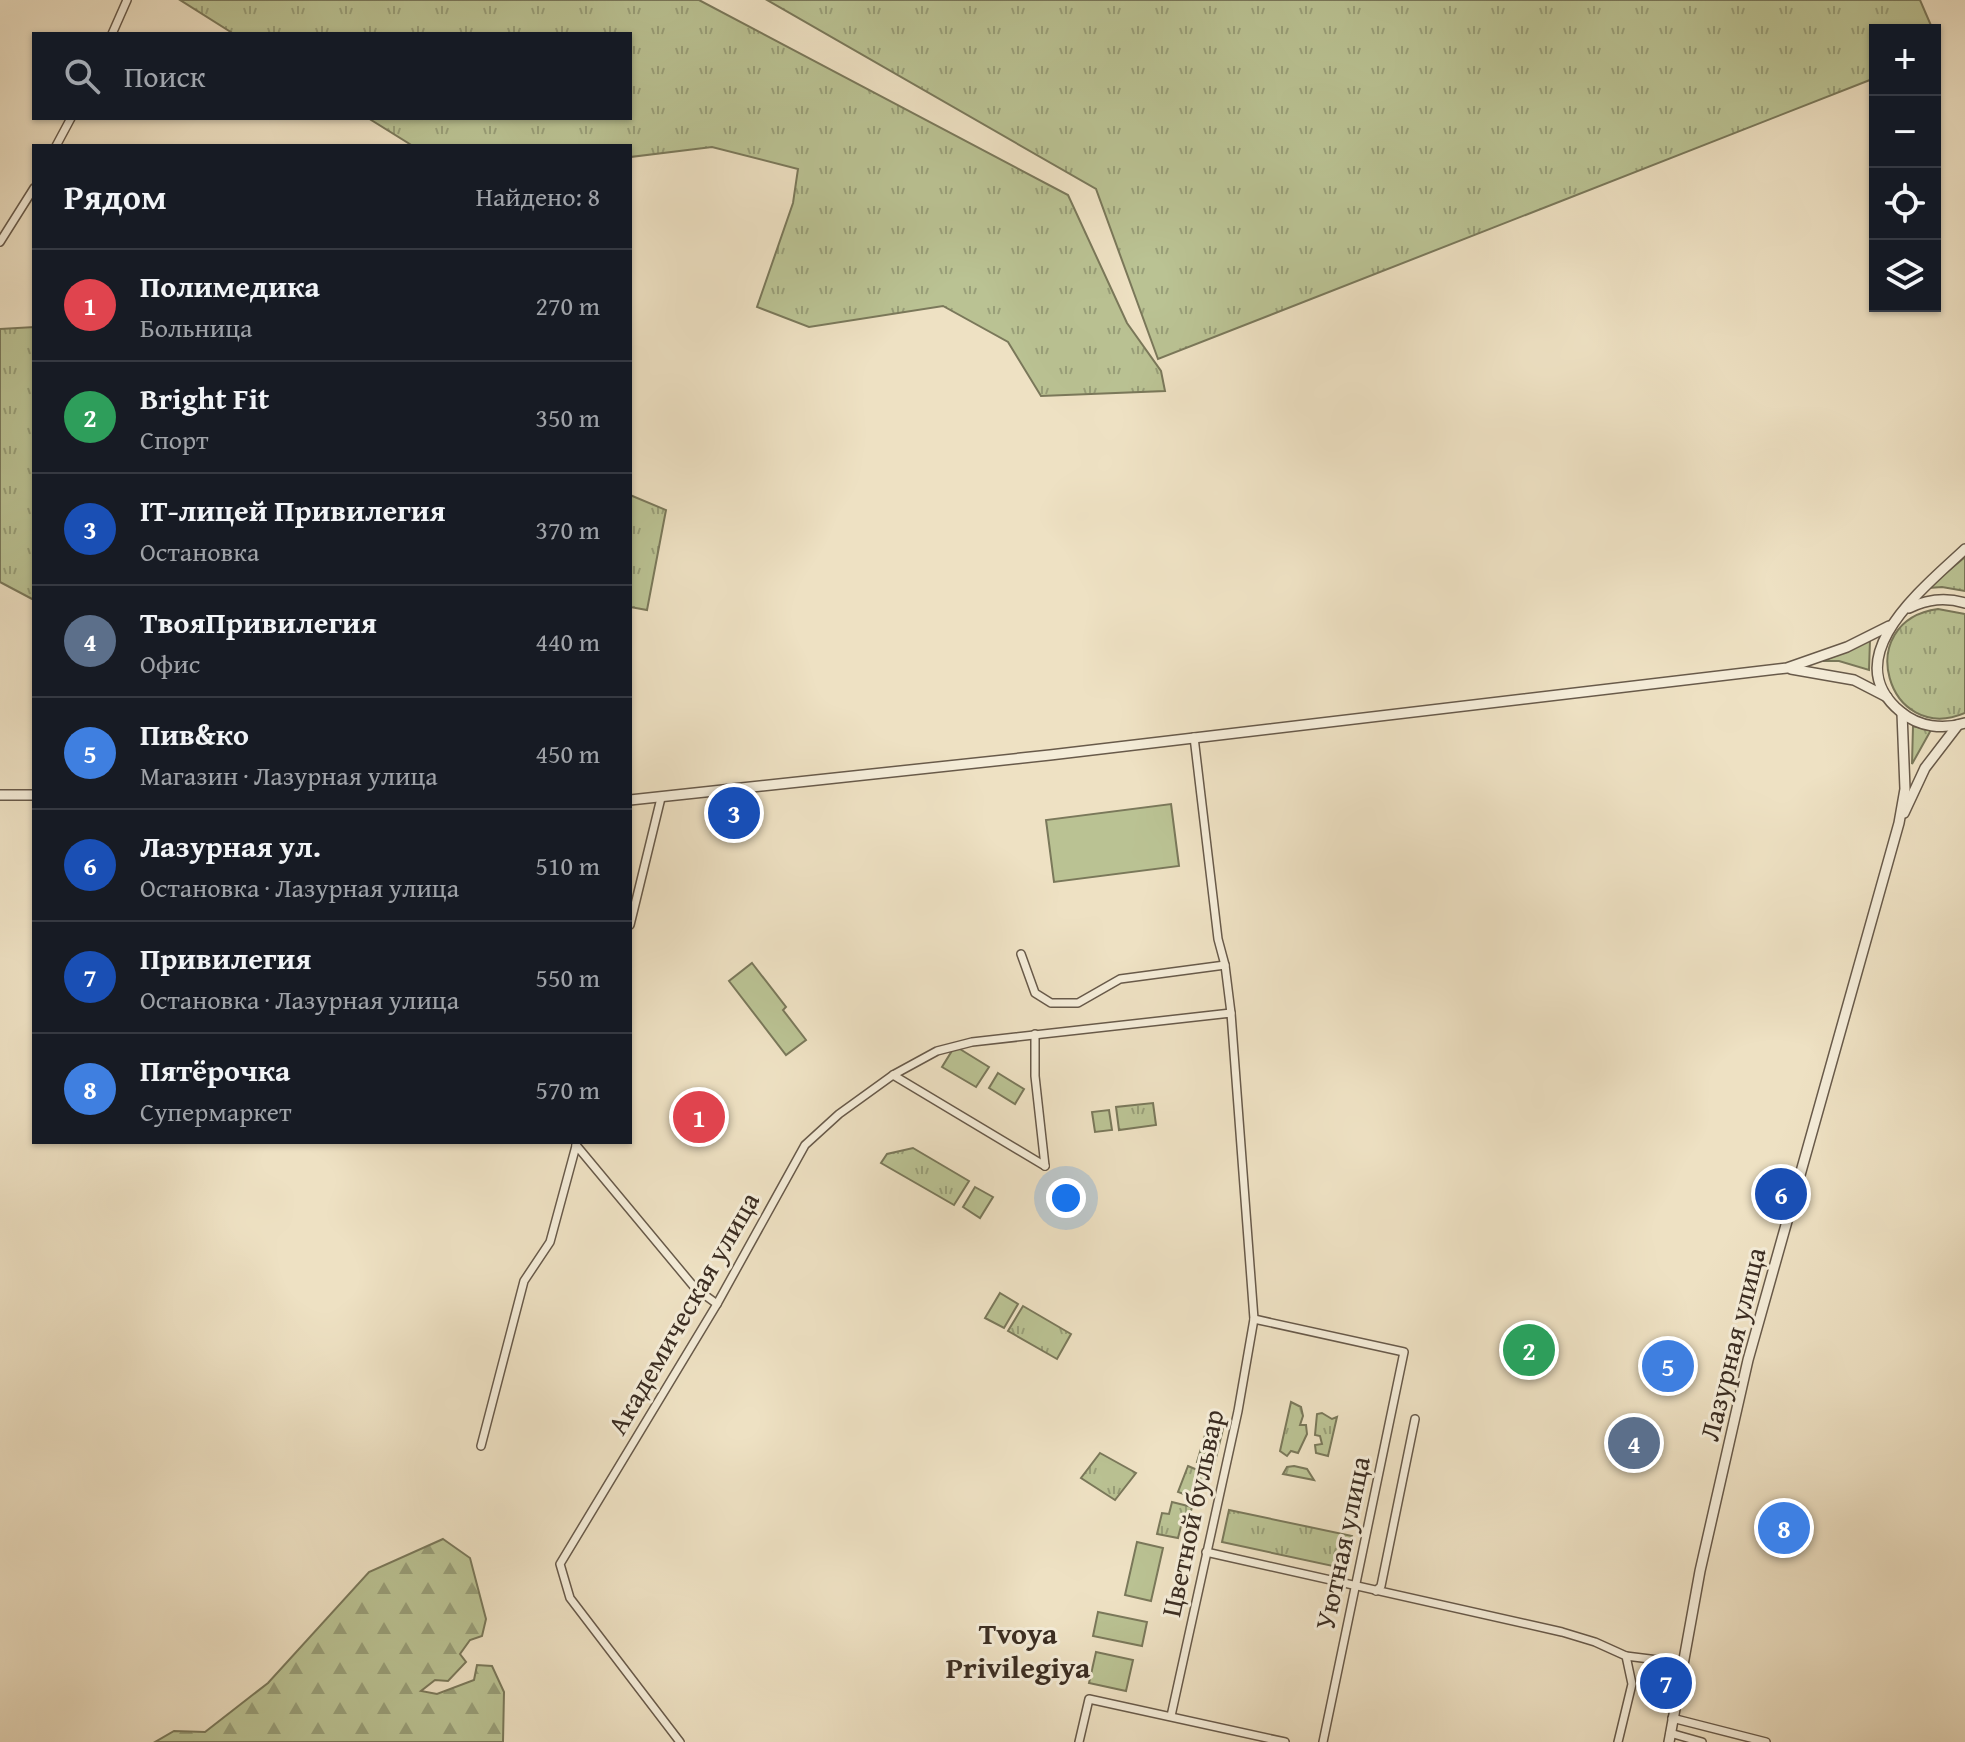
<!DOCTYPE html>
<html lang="ru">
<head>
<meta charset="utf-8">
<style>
	body { margin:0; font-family:"Gentium Book Plus",serif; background:#242831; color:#f1f3f6 }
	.controls { position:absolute; right:24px; top:24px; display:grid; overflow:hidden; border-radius:0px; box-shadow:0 2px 6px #0004 }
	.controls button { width:72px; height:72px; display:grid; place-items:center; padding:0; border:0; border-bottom:2px solid #363941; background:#171b24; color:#f1f3f6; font:40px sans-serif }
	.you { position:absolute; left:1066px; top:1198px; width:28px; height:28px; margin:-20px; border:6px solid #fff; border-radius:50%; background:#1a73e8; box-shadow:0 0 0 12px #1a73e833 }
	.badge { display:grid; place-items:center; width:52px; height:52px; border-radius:50%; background:#7c3aed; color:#fff; font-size:26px; font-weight:700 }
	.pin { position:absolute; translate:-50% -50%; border:4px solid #fff; box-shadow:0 2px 8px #0006 }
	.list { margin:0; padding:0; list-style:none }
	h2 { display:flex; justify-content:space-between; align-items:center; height:104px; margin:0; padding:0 32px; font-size:34px }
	h2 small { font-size:26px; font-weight:400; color:#9ea1a6 }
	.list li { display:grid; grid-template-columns:52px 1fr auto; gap:24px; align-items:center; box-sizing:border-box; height:112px; padding:0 32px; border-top:2px solid #363941 }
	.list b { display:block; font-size:30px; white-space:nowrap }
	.list p { margin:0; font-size:26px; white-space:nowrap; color:#9ea1a6 }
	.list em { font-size:26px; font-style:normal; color:#9ea1a6 }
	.icon { flex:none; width:44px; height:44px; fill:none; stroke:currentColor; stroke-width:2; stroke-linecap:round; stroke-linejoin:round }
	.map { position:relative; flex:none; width:1965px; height:1742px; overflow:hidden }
	.search { position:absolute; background:#171b24; box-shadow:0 2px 6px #0004; left:32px; top:32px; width:600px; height:88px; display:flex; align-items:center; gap:20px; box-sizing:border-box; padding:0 28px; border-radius:0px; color:#9ea1a6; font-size:30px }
	.panel { position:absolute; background:#171b24; box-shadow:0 2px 6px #0004; left:32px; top:144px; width:600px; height:1000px; border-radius:0px }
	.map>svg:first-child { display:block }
	.grass { fill:url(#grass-tufts); stroke:#7a785a; stroke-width:2 }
	.forest { fill:url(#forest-firs); stroke:#7a785a; stroke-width:2 }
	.pitch { fill:#bac293; stroke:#7a785a; stroke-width:2 }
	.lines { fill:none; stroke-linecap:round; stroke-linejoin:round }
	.minor-casing { stroke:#685a4a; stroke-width:10 }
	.tertiary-casing { stroke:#685a4a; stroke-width:12 }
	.minor { stroke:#f4ecd8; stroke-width:7 }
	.tertiary { stroke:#f4ecd8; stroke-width:9 }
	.labels { text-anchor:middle; stroke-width:6; stroke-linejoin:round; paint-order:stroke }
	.street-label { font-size:28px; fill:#3b2d22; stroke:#f4ecd8 }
	.neighbourhood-label { font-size:30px; font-weight:bold; fill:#3b2d22; stroke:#f4ecd8 }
</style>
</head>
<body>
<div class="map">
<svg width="1965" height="1742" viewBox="0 0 1965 1742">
	<defs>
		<pattern id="grass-tufts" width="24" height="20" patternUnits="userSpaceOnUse" patternTransform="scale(2)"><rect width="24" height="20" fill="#bac293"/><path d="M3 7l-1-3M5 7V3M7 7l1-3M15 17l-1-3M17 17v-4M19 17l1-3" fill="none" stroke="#989e78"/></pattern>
		<pattern id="forest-firs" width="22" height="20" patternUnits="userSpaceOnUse" patternTransform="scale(2)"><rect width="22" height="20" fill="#bac293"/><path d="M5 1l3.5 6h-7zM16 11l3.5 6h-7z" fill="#989e78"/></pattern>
	</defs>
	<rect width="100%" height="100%" fill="#eee1c3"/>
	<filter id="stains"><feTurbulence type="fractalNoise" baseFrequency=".0025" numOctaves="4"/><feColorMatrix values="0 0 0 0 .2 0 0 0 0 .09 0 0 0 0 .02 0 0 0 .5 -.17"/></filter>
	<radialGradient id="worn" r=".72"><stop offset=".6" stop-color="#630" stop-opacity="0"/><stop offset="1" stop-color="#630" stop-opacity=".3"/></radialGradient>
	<g class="grass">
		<path d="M 180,0 L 699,0 L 1068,195 L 1127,323 L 1161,371 L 1165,391 L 1041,396 L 1008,342 L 943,306 L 809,327 L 757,307 L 793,203 L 798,169 L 712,147 L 630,157 L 630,146 L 413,146 L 368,118 L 630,118 L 630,34 L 234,34 Z"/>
		<path d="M 767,0 L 1920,0 L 1933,30 L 1875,30 L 1875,78 L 1158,359 L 1096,189 Z"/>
		<path d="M 34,327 L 34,600 L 0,582 L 0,329 Z"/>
		<path d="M 630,495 L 666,510 L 647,610 L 630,607 Z"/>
		<path d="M 1965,557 L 1965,591 L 1942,587 L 1928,588 Z"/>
		<path d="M 1938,609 L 1965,614 L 1965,713 C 1887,746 1851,621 1938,609 Z"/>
		<path d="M 1870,640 L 1869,670 L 1839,661 L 1823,661 Z"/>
		<path d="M 1913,726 L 1931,730 L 1912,764 Z"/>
		<path d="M 1153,1103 L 1156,1125 L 1119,1130 L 1116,1107 Z"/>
		<path d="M 913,1148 L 969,1181 L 954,1205 L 881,1163 L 887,1154 Z"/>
		<path d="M 1023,1306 L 1071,1334 L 1057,1359 L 1008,1331 Z"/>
		<path d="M 1291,1402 L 1301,1407 L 1303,1416 L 1300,1425 L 1306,1425 L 1307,1434 L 1298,1453 L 1291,1451 L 1287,1456 L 1280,1451 Z"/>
		<path d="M 1322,1413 L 1332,1419 L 1337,1417 L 1328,1456 L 1316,1453 L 1315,1445 L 1322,1444 L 1320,1436 L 1315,1435 L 1317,1414 Z"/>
		<path d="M 1208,1425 L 1223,1429 L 1214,1466 L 1197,1462 Z"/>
		<path d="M 1100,1453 L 1136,1473 L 1115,1500 L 1081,1478 Z"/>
		<path d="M 1188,1466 L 1207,1474 L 1197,1499 L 1178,1492 Z"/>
		<path d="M 1294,1466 L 1307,1469 L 1314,1480 L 1283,1474 L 1287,1467 Z"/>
		<path d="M 1172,1502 L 1192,1507 L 1189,1519 L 1183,1518 L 1178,1538 L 1157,1534 L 1162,1513 L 1169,1514 Z"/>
		<path d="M 1229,1510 L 1352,1536 L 1347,1562 L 1342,1568 L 1222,1542 Z"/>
	</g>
	<path class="forest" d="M 443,1539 L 470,1558 L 486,1619 L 482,1636 L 470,1640 L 460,1654 L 466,1662 L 448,1681 L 435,1680 L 421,1691 L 437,1694 L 474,1680 L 477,1665 L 492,1666 L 504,1692 L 503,1742 L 155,1742 L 174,1731 L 205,1732 L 268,1683 L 369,1572 Z"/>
	<g class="pitch">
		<path d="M 1171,804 L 1179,866 L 1054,882 L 1046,820 Z"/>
		<path d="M 752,963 L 786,1007 L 783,1010 L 806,1040 L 786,1055 L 729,981 Z"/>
		<path d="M 955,1046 L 989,1067 L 976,1087 L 942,1067 Z"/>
		<path d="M 998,1073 L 1024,1089 L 1015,1104 L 989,1088 Z"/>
		<path d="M 1109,1110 L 1112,1130 L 1095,1132 L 1092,1112 Z"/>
		<path d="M 975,1187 L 993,1197 L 980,1218 L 963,1207 Z"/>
		<path d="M 1000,1293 L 1018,1304 L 1004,1328 L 985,1318 Z"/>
		<path d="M 1137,1542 L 1163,1548 L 1151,1601 L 1125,1595 Z"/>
		<path d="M 1098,1612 L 1147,1622 L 1142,1646 L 1093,1636 Z"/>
		<path d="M 1096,1652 L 1133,1660 L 1126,1691 L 1089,1683 Z"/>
	</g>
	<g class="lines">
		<defs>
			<g id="minor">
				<path d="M 112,34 L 127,0"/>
				<path d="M 56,146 L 71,118"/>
				<path d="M 0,242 L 34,188"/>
				<path d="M 1194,737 L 1218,939 L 1225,965 L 1231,1013"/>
				<path d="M 630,925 L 661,798"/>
				<path d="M 1021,954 L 1035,993 L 1051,1003 L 1078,1003 L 1120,979 L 1225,965"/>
				<path d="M 1035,1034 L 1035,1076 L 1045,1166"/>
				<path d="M 893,1075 L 1045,1166"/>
				<path d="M 576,1145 L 695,1288 L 717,1304"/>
				<path d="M 1254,1319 L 1404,1352 L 1323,1742"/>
				<path d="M 481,1446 L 524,1281 L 550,1242 L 576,1146"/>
				<path d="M 1206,1552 L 1562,1632 L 1595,1642 L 1626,1656 L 1632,1684 L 1618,1742"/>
				<path d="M 1376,1591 L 1381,1586 L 1415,1419"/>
				<path d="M 1626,1656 L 1682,1663"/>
				<path d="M 1672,1718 L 1766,1742"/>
				<path d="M 1670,1733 L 1702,1742"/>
				<path d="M 680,1742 L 570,1598 L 560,1564 L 717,1304 L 805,1145 L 839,1114 L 893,1075 L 937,1051 L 972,1042 L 1231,1013 L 1254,1319 L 1238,1411 L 1171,1716"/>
				<path d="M 1079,1742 L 1089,1699 L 1285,1742"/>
			</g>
			<g id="tertiary">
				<path d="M 1965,549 C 1926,586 1834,657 1901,712 C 1919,727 1943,730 1965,723"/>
				<path d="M 1909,608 C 1928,599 1945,597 1965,603"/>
				<path d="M 1791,669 L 1854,680 L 1887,697"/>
				<path d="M 0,795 L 34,795"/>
				<path d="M 630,800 L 1050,755 L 1787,668 L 1847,647 L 1889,626"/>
				<path d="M 1904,813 L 1925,768 L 1958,725"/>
				<path d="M 1669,1742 L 1700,1571 L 1748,1360 L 1899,823 L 1905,789 L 1902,713"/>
			</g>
		</defs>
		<use href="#minor" class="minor-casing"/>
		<use href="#tertiary" class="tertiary-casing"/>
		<use href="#minor" class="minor"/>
		<use href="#tertiary" class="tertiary"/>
	</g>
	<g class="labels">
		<g class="street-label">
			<text transform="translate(683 1313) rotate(-60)" y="10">Академическая улица</text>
			<text transform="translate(1732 1344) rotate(-76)" y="10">Лазурная улица</text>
			<text transform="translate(1192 1513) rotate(-78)" y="10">Цветной бульвар</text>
			<text transform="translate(1342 1543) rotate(-78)" y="10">Уютная улица</text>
		</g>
		<g class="neighbourhood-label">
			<text x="1018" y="1644">Tvoya<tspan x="1018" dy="34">Privilegiya</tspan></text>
		</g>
	</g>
	<rect width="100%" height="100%" filter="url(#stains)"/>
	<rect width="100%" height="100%" fill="url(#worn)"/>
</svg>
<div class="controls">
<button>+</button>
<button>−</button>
<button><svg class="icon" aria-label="locate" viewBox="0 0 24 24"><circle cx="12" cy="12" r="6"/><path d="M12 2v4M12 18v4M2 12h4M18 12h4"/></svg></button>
<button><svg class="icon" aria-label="layers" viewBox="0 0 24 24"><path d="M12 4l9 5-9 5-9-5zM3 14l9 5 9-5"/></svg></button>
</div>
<div class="you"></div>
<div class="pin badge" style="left:699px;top:1117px;background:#e0444e">1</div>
<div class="pin badge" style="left:1529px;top:1350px;background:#2e9e5b">2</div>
<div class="pin badge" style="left:734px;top:813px;background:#1a4fb4">3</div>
<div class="pin badge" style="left:1634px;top:1443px;background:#5c6f8a">4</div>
<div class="pin badge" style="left:1668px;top:1366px;background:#3f7fe0">5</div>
<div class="pin badge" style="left:1781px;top:1194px;background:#1a4fb4">6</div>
<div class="pin badge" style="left:1666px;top:1683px;background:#1a4fb4">7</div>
<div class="pin badge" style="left:1784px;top:1528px;background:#3f7fe0">8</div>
<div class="search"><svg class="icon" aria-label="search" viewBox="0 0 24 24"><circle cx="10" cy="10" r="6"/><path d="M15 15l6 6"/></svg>Поиск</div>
<section class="panel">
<h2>Рядом<small>Найдено: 8</small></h2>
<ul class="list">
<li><span class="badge" style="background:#e0444e">1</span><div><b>Полимедика</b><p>Больница</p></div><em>270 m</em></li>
<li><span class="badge" style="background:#2e9e5b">2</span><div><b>Bright Fit</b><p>Спорт</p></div><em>350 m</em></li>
<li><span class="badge" style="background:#1a4fb4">3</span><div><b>IT-лицей Привилегия</b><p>Остановка</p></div><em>370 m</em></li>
<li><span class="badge" style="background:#5c6f8a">4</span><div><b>ТвояПривилегия</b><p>Офис</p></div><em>440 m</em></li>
<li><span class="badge" style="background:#3f7fe0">5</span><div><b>Пив&amp;ко</b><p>Магазин · Лазурная улица</p></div><em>450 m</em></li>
<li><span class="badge" style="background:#1a4fb4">6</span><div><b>Лазурная ул.</b><p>Остановка · Лазурная улица</p></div><em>510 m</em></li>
<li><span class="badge" style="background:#1a4fb4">7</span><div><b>Привилегия</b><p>Остановка · Лазурная улица</p></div><em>550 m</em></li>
<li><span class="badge" style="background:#3f7fe0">8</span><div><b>Пятёрочка</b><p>Супермаркет</p></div><em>570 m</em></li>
</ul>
</section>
</div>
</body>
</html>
